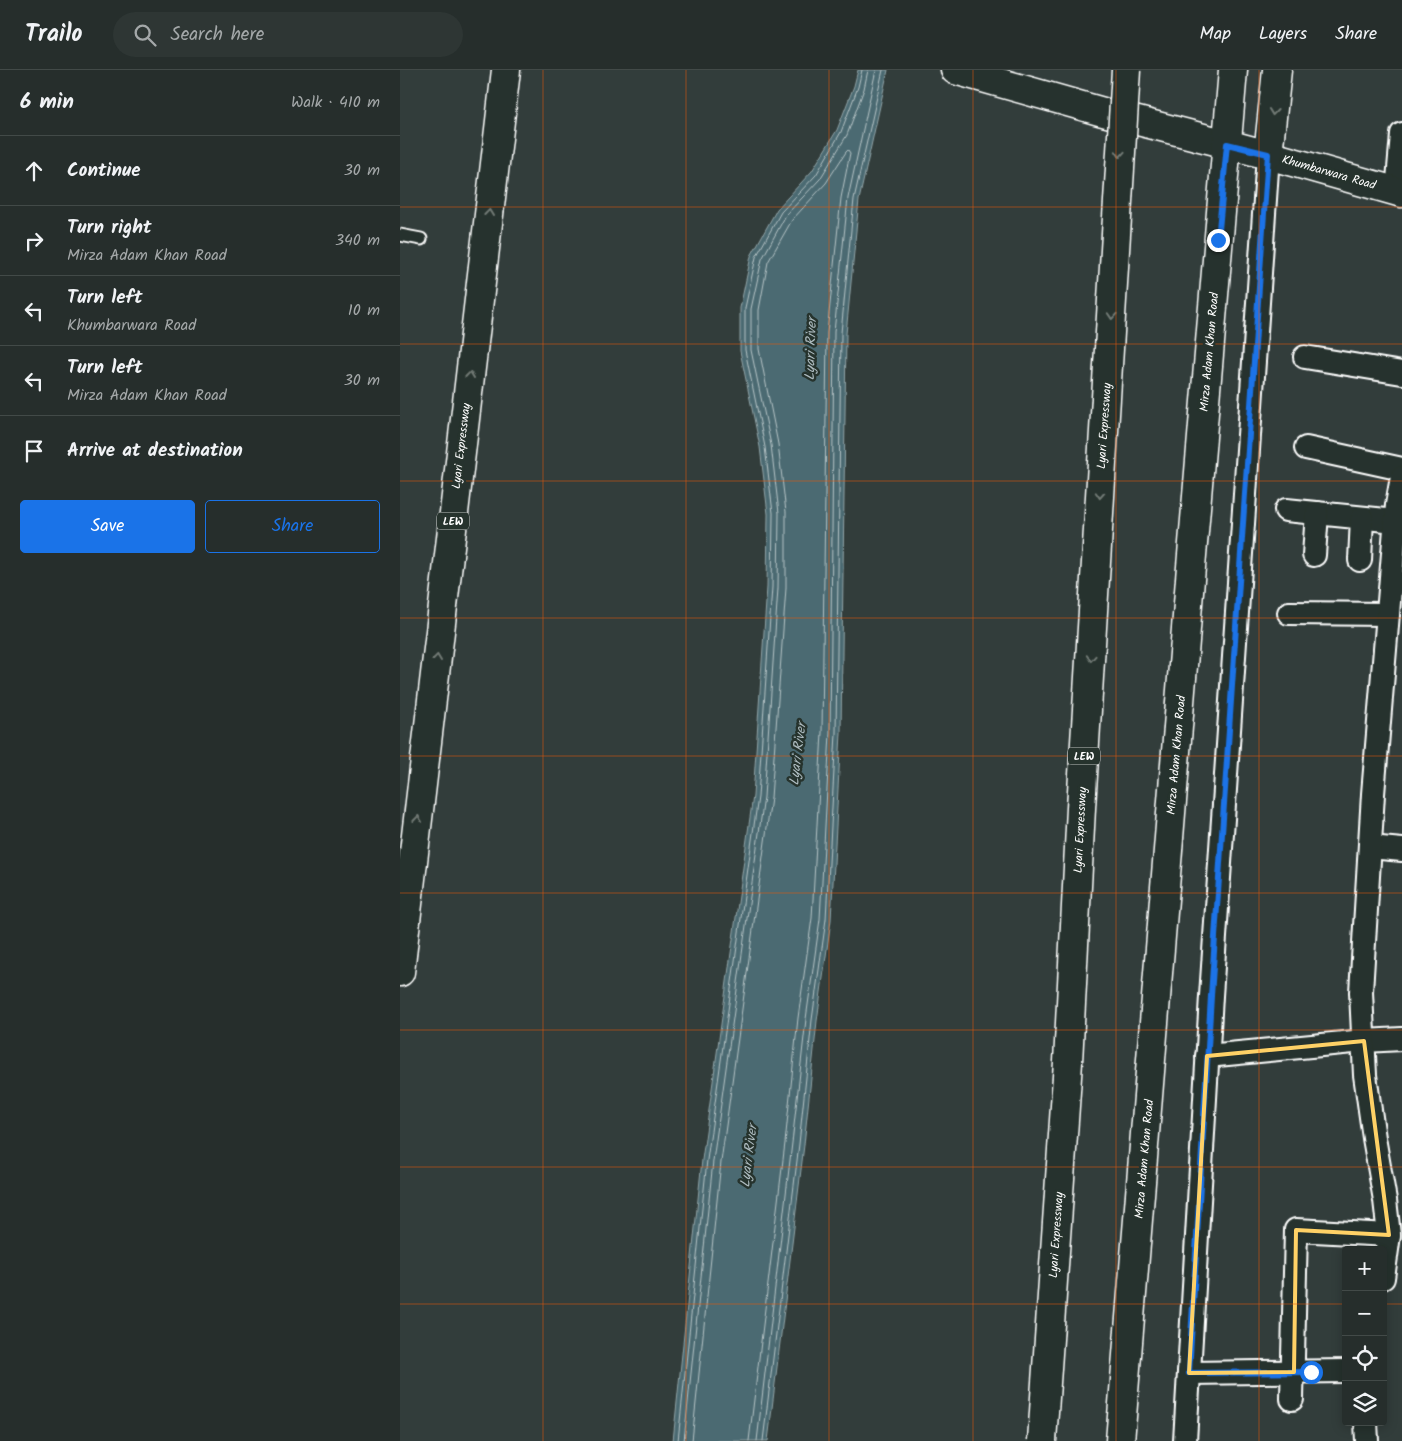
<!DOCTYPE html>
<html lang="en">
<head>
<meta charset="utf-8">
<style>
	body { margin:0; font-family:Kalam,sans-serif; background:#2e3634; color:#f1f3f6 }
	.controls { position:absolute; right:15px; bottom:15px; display:grid; overflow:hidden; border-radius:5px; box-shadow:0 2px 12px #0003 }
	.controls button { width:45px; height:45px; display:grid; place-items:center; padding:0; border:0; border-bottom:1px solid #424a48; background:#262e2c; color:#f1f3f6; font:25px sans-serif }
	.stop { position:absolute; width:15px; height:15px; margin:-11px; border:4px solid #1a73e8; border-radius:50%; background:#fff }
	.stop.end { background:#1a73e8; border-color:#fff; box-shadow:0 1px 5px #0008 }
	.list { margin:0; padding:0; list-style:none }
	h2 { display:flex; justify-content:space-between; align-items:center; height:65px; margin:0; padding:0 20px; font-size:21px }
	h2 small { font-size:16px; font-weight:400; color:#a4a8a9 }
	.list li { display:grid; grid-template-columns:32px 1fr auto; gap:15px; align-items:center; box-sizing:border-box; height:70px; padding:0 20px; border-top:1px solid #424a48 }
	.list b { display:block; font-size:19px; white-space:nowrap }
	.list p { margin:0; font-size:16px; white-space:nowrap; color:#a4a8a9 }
	.list em { font-size:16px; font-style:normal; color:#a4a8a9 }
	.actions { display:flex; gap:10px; padding:15px 20px }
	.actions a { flex:1; padding:11px 0; border:1px solid #1a73e8; border-radius:5px; text-align:center; font-size:18px; color:#1a73e8 }
	.actions .main { background:#1a73e8; color:#fff }
	.icon { flex:none; width:28px; height:28px; fill:none; stroke:currentColor; stroke-width:2; stroke-linecap:round; stroke-linejoin:round }
	.map { position:relative; flex:none; width:1002px; height:1371px; overflow:hidden }
	header { display:flex; align-items:center; gap:30px; box-sizing:border-box; height:70px; padding:0 25px; background:#262e2c; border-bottom:1px solid #424a48 }
	header strong { font-size:24px }
	nav { display:flex; gap:28px; margin-inline-start:auto; font-size:18px }
	.search { width:350px; height:45px; background:#2e3634; display:flex; align-items:center; gap:12px; box-sizing:border-box; padding:0 18px; border-radius:28px; color:#a4a8a9; font-size:19px }
	main { display:flex }
	aside { flex:1; background:#262e2c }
	.map>svg:first-child { display:block }
	.water { fill:#4b6b72; stroke:#93a6aa }
	.lines { fill:none; stroke-linecap:round; stroke-linejoin:round }
	.shore { stroke:#b7c4c7; stroke-width:1 }
	.service-casing { stroke:#fff; stroke-width:15 }
	.minor-casing { stroke:#fff; stroke-width:26 }
	.tertiary-casing { stroke:#fff; stroke-width:31 }
	.secondary-casing { stroke:#fff; stroke-width:31 }
	.motorway-casing { stroke:#fff; stroke-width:31 }
	.service { stroke:#26332d; stroke-width:11 }
	.minor { stroke:#26332d; stroke-width:22 }
	.tertiary { stroke:#26332d; stroke-width:28 }
	.secondary { stroke:#26332d; stroke-width:28 }
	.motorway { stroke:#26332d; stroke-width:28 }
	.motorway-bridge-casing { stroke:#fff; stroke-width:31; stroke-linecap:butt }
	.motorway-bridge { stroke:#26332d; stroke-width:28 }
	.oneway { stroke:#727a76 }
	.route { stroke:#1a73e8; stroke-width:6 }
	.marked { fill:none; stroke:#ffd166; stroke-width:4; stroke-linejoin:round }
	.grid { fill:none; stroke:#e8590c; stroke-width:1; stroke-opacity:0.55 }
	.labels { text-anchor:middle; stroke-width:5; stroke-linejoin:round; paint-order:stroke }
	.shield { fill:#26332d; stroke:#bec2c0; stroke-width:1 }
	.shield-label { font-size:11px; font-weight:bold; fill:#fff }
	.street-label { font-size:12px; fill:#fff; stroke:#26332d }
	.water-label { font-size:14px; font-style:italic; fill:#aebcc0; stroke:#26332d }
</style>
</head>
<body>
<header>
<strong>Trailo</strong>
<div class="search"><svg class="icon" aria-label="search" viewBox="0 0 24 24"><circle cx="10" cy="10" r="6"/><path d="M15 15l6 6"/></svg>Search here</div>
<nav><a>Map</a><a>Layers</a><a>Share</a></nav>
</header>
<main>
<aside>
<h2>6 min<small>Walk · 410 m</small></h2>
<ul class="list">
<li><svg class="icon" aria-label="ahead" viewBox="0 0 24 24"><path d="M12 20V5M6 11l6-6 6 6"/></svg><div><b>Continue</b></div><em>30 m</em></li>
<li><svg class="icon" aria-label="right" viewBox="0 0 24 24"><path d="M7 20v-9h11M14 6l5 5-5 5"/></svg><div><b>Turn right</b><p>Mirza Adam Khan Road</p></div><em>340 m</em></li>
<li><svg class="icon" aria-label="left" viewBox="0 0 24 24"><path d="M17 20v-9H6M10 6l-5 5 5 5"/></svg><div><b>Turn left</b><p>Khumbarwara Road</p></div><em>10 m</em></li>
<li><svg class="icon" aria-label="left" viewBox="0 0 24 24"><path d="M17 20v-9H6M10 6l-5 5 5 5"/></svg><div><b>Turn left</b><p>Mirza Adam Khan Road</p></div><em>30 m</em></li>
<li><svg class="icon" aria-label="arrive" viewBox="0 0 24 24"><path d="M6 21V4h12l-3 4 3 4H6"/></svg><div><b>Arrive at destination</b></div></li>
</ul>
<div class="actions"><a class="main">Save</a><a>Share</a></div>
</aside>
<div class="map">
<svg width="1002" height="1371" viewBox="0 0 1002 1371">
	<rect width="100%" height="100%" fill="#323d3b"/>
	<filter id="ink" filterUnits="userSpaceOnUse"><feTurbulence type="fractalNoise" baseFrequency=".02" numOctaves="2"/><feDisplacementMap in="SourceGraphic" scale="10" xChannelSelector="R" yChannelSelector="G"/><feConvolveMatrix kernelMatrix="1 2 1 2 8 2 1 2 1" color-interpolation-filters="sRGB"/></filter>
	<g filter="url(#ink)">
		<path class="water" d="M 458,0 L 488,0 L 459,130 L 446,264 L 441,663 L 431,850 L 417,951 L 404,1075 L 368,1371 L 273,1371 L 302,1090 L 353,726 L 367,517 L 368,444 L 360,377 L 340,281 L 340,238 L 351,186 L 377,139 L 412,101 L 437,60 L 454,16 Z"/>
		<g class="lines">
			<g class="shore">
				<path d="M 278,1371 L 307,1090 L 358,727 L 372,517 L 373,443 L 365,377 L 345,280 L 345,238 L 356,187 L 381,142 L 416,105 L 441,62 L 458,17 L 462,0"/>
				<path d="M 284,1371 L 313,1091 L 364,727 L 378,518 L 379,443 L 371,375 L 351,280 L 351,239 L 362,189 L 386,145 L 420,109 L 447,65 L 464,19 L 468,0"/>
				<path d="M 292,1371 L 321,1092 L 371,728 L 386,518 L 386,442 L 378,374 L 359,279 L 359,240 L 368,192 L 392,150 L 426,113 L 446,82 L 448,80 L 450,83 L 441,128 L 427,263 L 422,662 L 412,848 L 398,948 L 385,1073 L 349,1371"/>
				<path d="M 357,1371 L 392,1073 L 406,949 L 420,849 L 430,663 L 434,262 L 448,128 L 476,0"/>
				<path d="M 363,1371 L 399,1074 L 412,950 L 426,849 L 436,663 L 441,263 L 454,129 L 483,0"/>
			</g>
			<defs>
				<path id="service" d="M 0,165 L 21,169"/>
				<g id="minor">
					<path d="M 997,122 L 1002,64"/>
					<path d="M 905,287 L 1002,303"/>
					<path d="M 906,378 L 1002,399"/>
					<path d="M 886,440 L 996,451"/>
					<path d="M 914,485 L 917,443"/>
					<path d="M 960,490 L 962,448"/>
					<path d="M 889,543 L 988,544"/>
					<path d="M 970,777 L 1002,780"/>
					<path d="M 807,986 L 964,971 L 1002,969"/>
					<path d="M 983,1208 L 989,1165 L 985,1130 L 974,1068 L 965,1005 L 961,922 L 973,724 L 997,435 L 1002,407"/>
					<path d="M 789,1303 L 946,1301"/>
					<path d="M 892,1329 L 896,1160 L 989,1165"/>
					<path d="M 966,1352 L 967,1371"/>
					<path d="M 785,1371 L 811,926 L 868,85"/>
				</g>
				<path id="tertiary" d="M 555,0 L 703,42 L 827,74"/>
				<g id="secondary">
					<path d="M 827,74 L 868,85 L 1002,123"/>
					<path d="M 868,85 L 877,0"/>
					<path d="M 720,1371 L 791,497 L 833,0"/>
				</g>
				<path id="motorway" d="M 0,902 L 106,0"/>
			</defs>
			<use href="#service" class="service-casing"/>
			<use href="#minor" class="minor-casing"/>
			<use href="#tertiary" class="tertiary-casing"/>
			<use href="#secondary" class="secondary-casing"/>
			<use href="#motorway" class="motorway-casing"/>
			<use href="#service" class="service"/>
			<use href="#minor" class="minor"/>
			<use href="#tertiary" class="tertiary"/>
			<use href="#secondary" class="secondary"/>
			<use href="#motorway" class="motorway"/>
			<defs>
				<path id="motorway-bridge" d="M 642,1371 L 668,992 L 681,738 L 726,0"/>
			</defs>
			<use href="#motorway-bridge" class="motorway-bridge-casing"/>
			<use href="#motorway-bridge" class="motorway-bridge"/>
		</g>
		<defs><path id="oneway-chevron" d="M-2-3.5L2.5 0L-2 3.5" fill="none" stroke-width="1.6" stroke-linecap="round" stroke-linejoin="round" transform="scale(1.25)"/></defs>
		<g class="oneway">
			<use href="#oneway-chevron" transform="translate(873 42) rotate(96)"/>
			<use href="#oneway-chevron" transform="translate(720 84) rotate(94)"/>
			<use href="#oneway-chevron" transform="translate(89 143) rotate(-83)"/>
			<use href="#oneway-chevron" transform="translate(712 246) rotate(94)"/>
			<use href="#oneway-chevron" transform="translate(70 305) rotate(-83)"/>
			<use href="#oneway-chevron" transform="translate(700 425) rotate(93)"/>
			<use href="#oneway-chevron" transform="translate(37 588) rotate(-83)"/>
			<use href="#oneway-chevron" transform="translate(691 588) rotate(94)"/>
			<use href="#oneway-chevron" transform="translate(18 749) rotate(-83)"/>
		</g>
	</g>
	<g class="lines" filter="url(#ink)">
		<path class="route" d="M 818,170 L 827,74 L 868,84 L 811,926 L 789,1303 L 911,1302"/>
	</g>
	<path class="marked" d="M 964,971 L 989,1165 L 896,1160 L 894,1302 L 789,1303 L 807,986 Z"/>
	<path class="grid" d="M 143,0 L 143,1371M 286,0 L 286,1371M 429,0 L 429,1371M 573,0 L 573,1371M 716,0 L 716,1371M 859,0 L 859,1371M 0,137 L 1002,137M 0,274 L 1002,274M 0,411 L 1002,411M 0,548 L 1002,548M 0,686 L 1002,686M 0,823 L 1002,823M 0,960 L 1002,960M 0,1097 L 1002,1097M 0,1234 L 946,1234M 983,1234 L 1002,1234"/>
	<g class="labels">
		<g class="shield">
			<rect x="37" y="442.5" width="32" height="17" rx="4"/>
			<rect x="668" y="677.5" width="32" height="17" rx="4"/>
		</g>
		<g class="shield-label">
			<text x="53" y="455">LEW</text>
			<text x="684" y="690">LEW</text>
		</g>
		<g class="street-label">
			<text transform="translate(929 102) rotate(16)" y="4">Khumbarwara Road</text>
			<text transform="translate(809 282) rotate(-85)" y="4">Mirza Adam Khan Road</text>
			<text transform="translate(704 356) rotate(-86)" y="4">Lyari Expressway</text>
			<text transform="translate(61 376) rotate(-83)" y="4">Lyari Expressway</text>
			<text transform="translate(776 685) rotate(-85)" y="4">Mirza Adam Khan Road</text>
			<text transform="translate(680 760) rotate(-87)" y="4">Lyari Expressway</text>
			<text transform="translate(744 1089) rotate(-85)" y="4">Mirza Adam Khan Road</text>
			<text transform="translate(656 1165) rotate(-86)" y="4">Lyari Expressway</text>
		</g>
		<g class="water-label">
			<text transform="translate(410 279) rotate(-88)" y="5">Lyari River</text>
			<text transform="translate(397 684) rotate(-83)" y="5">Lyari River</text>
			<text transform="translate(348 1086) rotate(-83)" y="5">Lyari River</text>
		</g>
	</g>
</svg>
<div class="controls">
<button>+</button>
<button>−</button>
<button><svg class="icon" aria-label="locate" viewBox="0 0 24 24"><circle cx="12" cy="12" r="6"/><path d="M12 2v4M12 18v4M2 12h4M18 12h4"/></svg></button>
<button><svg class="icon" aria-label="layers" viewBox="0 0 24 24"><path d="M12 4l9 5-9 5-9-5zM3 14l9 5 9-5"/></svg></button>
</div>
<div class="stop" style="left:911px;top:1302px"></div>
<div class="stop end" style="left:818px;top:170px"></div>
</div>
</main>
</body>
</html>
